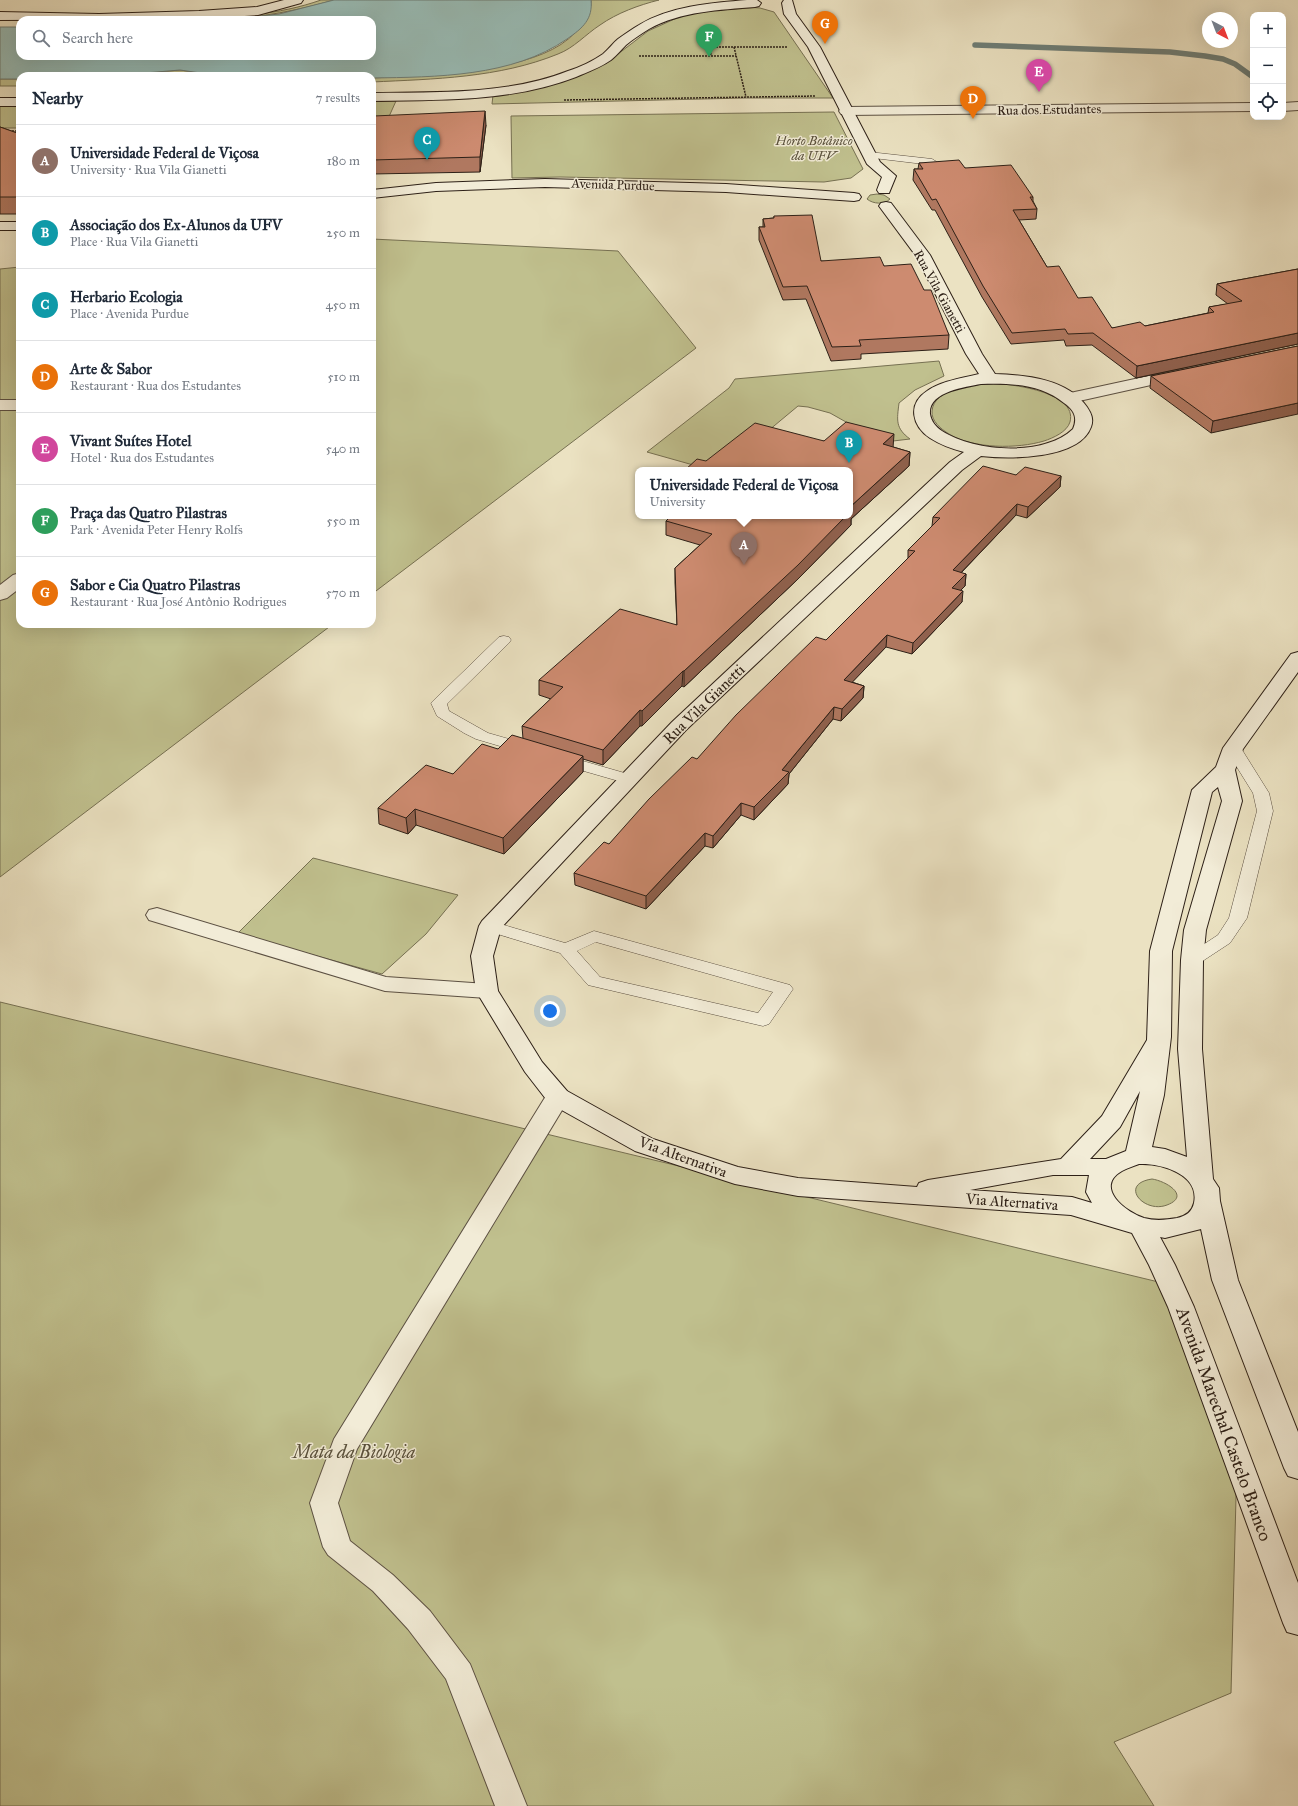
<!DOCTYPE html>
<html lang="en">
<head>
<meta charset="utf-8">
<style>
	body { margin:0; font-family:"IM FELL Great Primer",serif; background:#f6f6f7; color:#1f2937 }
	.controls { position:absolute; right:12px; top:12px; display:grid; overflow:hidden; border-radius:8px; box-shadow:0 4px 16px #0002 }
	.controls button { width:36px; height:36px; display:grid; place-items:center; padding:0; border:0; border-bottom:1px solid #e0e1e3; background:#fff; color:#1f2937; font:20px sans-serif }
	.compass { position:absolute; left:1202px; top:12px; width:36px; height:36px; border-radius:50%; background:#fff; box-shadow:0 4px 16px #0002; rotate:138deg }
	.you { position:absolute; left:550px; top:1011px; width:14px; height:14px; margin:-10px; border:3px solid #fff; border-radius:50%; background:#1a73e8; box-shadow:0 0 0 6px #1a73e833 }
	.badge { display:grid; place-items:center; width:26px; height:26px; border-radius:50%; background:#7c3aed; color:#fff; font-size:13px; font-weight:700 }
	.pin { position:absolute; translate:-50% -33px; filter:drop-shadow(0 1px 2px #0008) }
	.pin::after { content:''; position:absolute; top:21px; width:14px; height:12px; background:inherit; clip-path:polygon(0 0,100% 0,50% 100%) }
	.popup { position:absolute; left:635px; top:467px; width:218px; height:52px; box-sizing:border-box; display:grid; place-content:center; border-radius:8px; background:#fff; filter:drop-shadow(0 1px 3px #0005); font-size:13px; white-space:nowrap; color:#747a83 }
	.popup b { font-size:15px; color:#1f2937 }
	.popup::after { content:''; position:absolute; left:50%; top:100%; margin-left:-8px; border:8px solid transparent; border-top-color:#fff }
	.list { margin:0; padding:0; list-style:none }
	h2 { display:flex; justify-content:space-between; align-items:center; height:52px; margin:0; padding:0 16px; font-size:17px }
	h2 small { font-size:13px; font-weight:400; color:#747a83 }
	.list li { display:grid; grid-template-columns:26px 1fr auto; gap:12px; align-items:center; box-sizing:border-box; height:72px; padding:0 16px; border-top:1px solid #e0e1e3 }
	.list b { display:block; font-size:15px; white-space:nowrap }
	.list p { margin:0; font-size:13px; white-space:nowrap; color:#747a83 }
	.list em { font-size:13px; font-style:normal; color:#747a83 }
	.icon { flex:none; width:22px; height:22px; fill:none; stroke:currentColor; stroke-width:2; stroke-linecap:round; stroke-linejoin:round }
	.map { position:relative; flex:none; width:1298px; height:1806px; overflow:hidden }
	.search { position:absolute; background:#fff; box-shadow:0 4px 16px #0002; left:16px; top:16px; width:360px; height:44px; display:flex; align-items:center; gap:10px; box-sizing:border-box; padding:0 14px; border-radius:12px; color:#747a83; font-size:15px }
	.panel { position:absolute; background:#fff; box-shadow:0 4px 16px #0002; left:16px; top:72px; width:360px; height:556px; border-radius:12px }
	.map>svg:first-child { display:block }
	.green { fill:#c0c08e; stroke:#767052 }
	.water { fill:#99bdb7; stroke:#6e7e77 }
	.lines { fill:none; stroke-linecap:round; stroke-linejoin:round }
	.stream { stroke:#6e7e77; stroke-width:5.5 }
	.lane-casing { stroke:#5c5042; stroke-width:1 }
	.street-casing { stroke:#5c5042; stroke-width:2 }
	.secondary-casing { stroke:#2d2017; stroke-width:2 }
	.path { stroke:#2d2017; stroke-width:1.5; stroke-dasharray:2 1; stroke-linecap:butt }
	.lane { fill:#f2ecd7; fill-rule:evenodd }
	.street { fill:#f2ecd7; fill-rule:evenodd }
	.secondary { fill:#f2ecd7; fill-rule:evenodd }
	.wall { fill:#b07860; stroke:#2d2017 }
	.shaded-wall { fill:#90614e; stroke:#2d2017 }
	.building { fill:#cd8b70; stroke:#2d2017 }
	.labels { text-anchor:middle; stroke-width:3; stroke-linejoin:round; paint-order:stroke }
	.far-street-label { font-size:13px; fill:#2d2017; stroke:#f2ecd7 }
	.far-park-label { font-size:13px; font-style:italic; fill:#59503b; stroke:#f2ecd7 }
	.street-label { font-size:15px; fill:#2d2017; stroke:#f2ecd7 }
	.near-street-label { font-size:18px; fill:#2d2017; stroke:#f2ecd7 }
	.near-park-label { font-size:18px; font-style:italic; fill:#59503b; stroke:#f2ecd7 }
</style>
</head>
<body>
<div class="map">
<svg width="1298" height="1806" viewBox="0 0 1298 1806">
	<rect width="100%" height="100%" fill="#ebe2c2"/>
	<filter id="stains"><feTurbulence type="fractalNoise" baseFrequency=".005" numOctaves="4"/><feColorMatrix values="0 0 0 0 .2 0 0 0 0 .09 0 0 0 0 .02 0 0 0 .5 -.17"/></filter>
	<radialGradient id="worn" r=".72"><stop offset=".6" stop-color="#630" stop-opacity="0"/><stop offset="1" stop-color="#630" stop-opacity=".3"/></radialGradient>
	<g class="green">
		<path d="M 321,0 L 334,0 C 282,15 242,20 188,20 C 233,17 279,15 321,0 Z"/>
		<path d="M 591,0 L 659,0 C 639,5 617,13 600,25 C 586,34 574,48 558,54 C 499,78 434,79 372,82 L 372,78 C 396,77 421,75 445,73 C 489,68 564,63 586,17 C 589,11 592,7 591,0 Z"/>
		<path d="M 748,7 L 760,8 L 774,12 L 833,98 L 745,98 L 492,104 L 493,95 L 534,88 L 579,76 L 618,54 L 648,31 L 679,17 L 697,12 Z"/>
		<path d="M 180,70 L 221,76 L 110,76 Z"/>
		<rect x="0" y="79" width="20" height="7"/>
		<path d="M 372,101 L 396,101 L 387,121 L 372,121 Z"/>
		<rect x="0" y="106" width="20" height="22"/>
		<path d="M 834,112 L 863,169 L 851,178 L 824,182 L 560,177 L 512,178 L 511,116 Z"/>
		<path d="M 877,194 L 884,195 L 890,199 C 884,205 873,204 867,199 L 870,195 Z"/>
		<path d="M 372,239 L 618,251 L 696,348 L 372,594 Z"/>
		<path d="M 20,267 L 20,624 L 333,624 L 0,877 L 0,269 Z"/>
		<path d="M 939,361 L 944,376 L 915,390 L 899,403 C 897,420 895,428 910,439 L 893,441 L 846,422 L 830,413 L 808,407 L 798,406 L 721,470 L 711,470 L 647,452 L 729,388 L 735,379 Z"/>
		<path d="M 991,383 C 1009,384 1078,391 1070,422 C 1067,432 1053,438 1044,441 C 1017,449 974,449 949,434 C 941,429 931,421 932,411 C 934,388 973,385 991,383 Z"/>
		<path d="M 313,858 L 458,895 L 426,934 L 382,974 L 237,934 Z"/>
		<path d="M 0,1002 L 1171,1285 L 1237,1458 L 1231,1693 L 1114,1742 L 1154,1806 L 0,1806 Z"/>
		<path d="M 1152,1179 C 1166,1181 1191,1196 1167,1205 C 1144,1214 1118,1184 1152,1179 Z"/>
	</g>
	<path class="water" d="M 334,0 L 591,0 C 593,19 583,28 567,39 C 512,77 436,77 372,78 L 372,76 L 221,76 L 180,70 L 110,76 L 20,76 L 20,79 L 0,79 L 0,27 L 20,27 L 20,56 L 372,56 L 372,20 L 224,20 L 279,14 Z"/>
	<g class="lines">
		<path class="stream" d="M 975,45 L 1170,52 L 1205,56 L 1223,59 L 1235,64 L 1253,77"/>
		<defs>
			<g id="lane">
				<path d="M 869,152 L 932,159 L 937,162 L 932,165 L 865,157 L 864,155 Z"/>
				<path d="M 504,636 L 509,637 L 511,640 L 509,643 L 447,704 L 449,711 L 488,733 L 533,746 L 535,749 L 533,752 L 527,754 L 476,739 L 464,733 L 437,716 L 431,703 L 499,637 Z"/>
				<path d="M 1233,743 L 1239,745 L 1269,793 L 1273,811 L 1247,918 L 1230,943 L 1198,964 L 1192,965 L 1186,964 L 1183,960 L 1186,956 L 1218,935 L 1229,918 L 1257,811 L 1253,793 L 1225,748 L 1227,745 Z"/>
				<path d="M 562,755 L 635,776 L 637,779 L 635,782 L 629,784 L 556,763 L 554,760 L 556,757 Z"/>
				<path d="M 490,921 L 565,943 L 594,931 L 790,985 L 793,989 L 769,1024 L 763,1026 L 588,985 L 560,953 L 484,930 L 481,926 L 484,922 ZM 596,942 L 773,992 L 758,1013 L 600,977 L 577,951 Z"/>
			</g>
			<g id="street">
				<path d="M 1298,102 L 1298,110 L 1283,111 L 1283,103 Z"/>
				<path d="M 1253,103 L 1253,111 L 846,115 L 841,114 L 839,111 L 841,108 L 846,107 Z"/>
				<path d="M 1181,369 L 1187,371 L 1189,374 L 1187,377 L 1070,403 L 1064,401 L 1062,398 L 1064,395 L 1070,393 Z"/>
				<rect x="0" y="400" width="20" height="10"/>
				<path d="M 20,573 L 20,588 L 7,598 L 0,600 L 0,585 L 13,575 Z"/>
				<path d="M 157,908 L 386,977 L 487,984 L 495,986 L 498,991 L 495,996 L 487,998 L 385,991 L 149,920 L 146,915 L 149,910 Z"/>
				<path d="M 558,1089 L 567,1091 L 570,1097 L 357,1449 L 338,1503 L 350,1541 L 393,1575 L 430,1611 L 470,1664 L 527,1806 L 495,1806 L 446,1679 L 408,1629 L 373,1591 L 328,1555 L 323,1547 L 310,1503 L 334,1439 L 549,1091 Z"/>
			</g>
			<g id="secondary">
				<path d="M 284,0 L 303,0 L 301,3 L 258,15 L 199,19 L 0,20 L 0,12 L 99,14 L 199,11 L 257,7 Z"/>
				<path d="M 747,0 L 757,0 L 761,3 L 759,6 L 755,7 C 720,10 681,11 649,29 C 641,34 633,39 626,45 C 621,50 617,55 611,60 C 601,67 588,72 576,77 C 512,102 440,100 372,101 L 372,93 C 436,92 507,95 568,71 C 580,67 593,61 603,54 C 609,49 613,43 618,39 C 625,34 632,29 639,25 C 670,6 711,3 747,0 Z"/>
				<path d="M 784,0 L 792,0 L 796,14 L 820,47 L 880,162 L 896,176 L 889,193 L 879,193 L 877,190 L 882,177 L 867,164 L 808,47 L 784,14 L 782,3 Z"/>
				<rect x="0" y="98" width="20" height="8"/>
				<path d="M 545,179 L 726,184 L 854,193 L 859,194 L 861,197 L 859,200 L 854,201 L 726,192 L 545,187 L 436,191 L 372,198 L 372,190 L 436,183 Z"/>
				<path d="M 886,202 L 891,203 L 930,255 L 982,354 L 995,374 C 1026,375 1068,379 1087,407 C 1091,413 1094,419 1091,427 C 1079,460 1009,459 981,456 L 962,470 L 686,730 L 501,928 L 493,956 L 498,991 L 542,1062 L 567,1091 L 653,1139 L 738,1167 L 798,1178 L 917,1187 L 919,1183 L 928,1180 L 1061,1159 L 1102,1116 L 1147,1040 L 1150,951 L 1192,790 L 1216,767 L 1223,748 L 1291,654 L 1298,652 L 1298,672 L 1243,749 L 1235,770 L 1242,801 L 1206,930 L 1203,960 L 1202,1049 L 1213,1179 L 1219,1188 L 1220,1201 L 1238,1280 L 1298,1432 L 1298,1479 L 1288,1476 L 1284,1468 L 1212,1280 L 1201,1229 L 1165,1238 L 1160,1237 L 1175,1265 L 1194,1307 L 1298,1583 L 1298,1635 L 1287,1632 L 1283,1623 L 1168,1307 L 1149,1265 L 1132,1233 L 1071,1215 L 798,1196 L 735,1184 L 635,1151 L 549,1103 L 525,1072 L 476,991 L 471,956 L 479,926 L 482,921 L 672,722 L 950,462 L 964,452 C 952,449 941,445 930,438 C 912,426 907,404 927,391 C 941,381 962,378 979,374 L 966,354 L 916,256 L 879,206 L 881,203 ZM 981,384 C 1010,383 1041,384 1064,403 C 1074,410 1078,417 1073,429 C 1044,457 974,452 942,431 C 936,427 931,421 930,414 C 928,392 965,387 981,384 ZM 1218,787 L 1222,801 L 1184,930 L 1181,960 L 1178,1049 L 1187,1157 L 1165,1149 L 1152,1147 L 1164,1095 L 1171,1037 L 1172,951 L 1212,792 ZM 1140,1091 L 1126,1151 L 1106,1159 L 1090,1159 L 1120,1127 ZM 1139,1164 C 1161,1163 1200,1174 1194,1203 C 1192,1212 1186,1216 1177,1218 C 1166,1220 1155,1221 1144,1218 C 1125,1212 1094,1187 1122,1171 C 1127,1168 1134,1166 1139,1164 ZM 1053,1175 L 1089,1175 L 1086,1192 L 1092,1203 L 1072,1197 L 970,1190 Z"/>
				<rect x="0" y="222" width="20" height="8"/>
			</g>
		</defs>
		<use href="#lane" class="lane-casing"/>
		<use href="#street" class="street-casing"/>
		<use href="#secondary" class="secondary-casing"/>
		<g class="path">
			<path d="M 708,29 L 711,56"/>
			<path d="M 710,47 L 787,47"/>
			<path d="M 734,47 L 746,97"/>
			<path d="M 639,56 L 736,56"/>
			<path d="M 564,100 L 815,96"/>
			<path d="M 9,131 L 20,131"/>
		</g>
		<use href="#lane" class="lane"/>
		<use href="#street" class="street"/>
		<use href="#secondary" class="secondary"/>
	</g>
	<g class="wall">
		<path d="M 486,125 L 480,172 L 372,174 L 372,129 Z"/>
		<path d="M 0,127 L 20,134 L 20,214 L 0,214 Z"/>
		<path d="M 919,163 L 965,168 L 1033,197 L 1033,201 L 1037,209 L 1036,219 L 1019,220 L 1047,267 L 1078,298 L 1112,328 L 1145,326 L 1208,313 L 1209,307 L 1228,304 L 1216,295 L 1217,284 L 1298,269 L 1298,344 L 1136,378 L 1092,345 L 1066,346 L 1064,340 L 1011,344 L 982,297 L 935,210 L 932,210 L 913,180 L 914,169 L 918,169 Z"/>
		<path d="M 774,216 L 821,261 L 884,266 L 924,290 L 949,335 L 948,349 L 861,354 L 861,359 L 831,361 L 806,299 L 783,300 L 759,240 L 759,227 L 763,227 L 763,219 L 774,218 Z"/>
		<path d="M 1298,346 L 1211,433 L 1150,388 L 1151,376 Z"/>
		<path d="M 824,441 L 893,447 L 910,452 L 909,466 L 851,519 L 851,525 L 798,579 L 684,687 L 682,686 L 642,726 L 640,726 L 603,765 L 583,759 L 583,772 L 504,854 L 416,825 L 408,834 L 379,824 L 378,808 L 453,774 L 498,749 L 523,739 L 522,726 L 551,699 L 539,695 L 539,680 L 677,625 L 675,583 L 675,568 L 700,545 L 666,535 L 666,521 L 850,516 L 706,461 Z"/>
		<path d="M 1016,475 L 1061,476 L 1060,487 L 1027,518 L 1016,515 L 961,573 L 966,574 L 965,586 L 961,590 L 962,602 L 912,654 L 886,647 L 852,682 L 864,686 L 863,698 L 841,721 L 833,719 L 789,774 L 788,784 L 754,820 L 741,815 L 713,848 L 705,846 L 646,909 L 575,885 L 574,873 L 609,844 L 697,759 L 826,640 L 908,559 L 908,550 L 932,526 L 933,517 Z"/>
	</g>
	<g class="shaded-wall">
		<path d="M 485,111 L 486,125 L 480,172 L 480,157 Z"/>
		<path d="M 1298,333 L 1298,344 L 1136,378 L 1137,366 Z"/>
		<path d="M 1298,403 L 1298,414 L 1211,433 L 1213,421 Z"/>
		<path d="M 894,434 L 893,448 L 883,444 Z"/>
		<path d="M 910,452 L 909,466 L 851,519 L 851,525 L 798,579 L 684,687 L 684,671 L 846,516 L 850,516 L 850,507 Z"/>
		<path d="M 1061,476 L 1060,487 L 1027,518 L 1028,507 Z"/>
		<path d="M 1017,504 L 1016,515 L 952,582 L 953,570 Z"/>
		<path d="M 966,574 L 965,586 L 951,600 L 952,588 Z"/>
		<path d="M 963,591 L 962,602 L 912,654 L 913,643 Z"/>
		<path d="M 887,635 L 886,647 L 843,692 L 844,680 Z"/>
		<path d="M 683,671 L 682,686 L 642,726 L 642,711 Z"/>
		<path d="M 864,686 L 863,698 L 841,721 L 842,709 Z"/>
		<path d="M 834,707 L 833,719 L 789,774 L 788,784 L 754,820 L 754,807 L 782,770 Z"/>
		<path d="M 640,710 L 640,726 L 603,765 L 603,750 Z"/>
		<path d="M 583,756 L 583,772 L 504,854 L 503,838 Z"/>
		<path d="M 741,803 L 741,815 L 713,848 L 713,836 Z"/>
		<path d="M 415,809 L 416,825 L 408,834 L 406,818 Z"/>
		<path d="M 705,833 L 705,846 L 646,909 L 646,896 Z"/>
	</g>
	<g class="building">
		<path d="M 485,111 L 480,157 L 372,160 L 372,129 L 374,116 Z"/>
		<path d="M 0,127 L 20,134 L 20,197 L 0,197 Z"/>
		<path d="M 959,160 L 965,168 L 1011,165 L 1033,197 L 1030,197 L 1037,209 L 1013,210 L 1047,267 L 1059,266 L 1078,298 L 1092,297 L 1112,328 L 1140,322 L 1145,326 L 1214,312 L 1209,307 L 1242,301 L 1217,284 L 1298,269 L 1298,333 L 1137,366 L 1093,333 L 1068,334 L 1065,329 L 1012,333 L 983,286 L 936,199 L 932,200 L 914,169 L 923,169 L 919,163 Z"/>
		<path d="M 812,215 L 821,261 L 880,257 L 884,266 L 911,264 L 924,290 L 931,290 L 949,335 L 859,340 L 861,346 L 832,347 L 807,286 L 783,287 L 759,227 L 765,227 L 763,219 L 774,218 L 774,216 Z"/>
		<path d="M 1298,346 L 1298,403 L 1213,421 L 1151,376 Z"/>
		<path d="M 846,422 L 894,434 L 883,444 L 910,452 L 850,507 L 850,470 L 685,470 L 697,459 L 706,461 L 755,423 L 824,441 Z"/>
		<path d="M 983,466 L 1016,475 L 1025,467 L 1061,476 L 1028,507 L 1017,504 L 953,570 L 966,574 L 952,588 L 963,591 L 913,643 L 887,635 L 844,680 L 864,686 L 842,709 L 834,707 L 782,770 L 789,772 L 754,807 L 741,803 L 713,836 L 705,833 L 646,896 L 574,873 L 604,842 L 609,844 L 649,799 L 692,757 L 697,759 L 736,715 L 816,637 L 826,640 L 915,551 L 908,550 L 940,518 L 933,517 Z"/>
		<path d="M 671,516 L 846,516 L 798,565 L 684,671 L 683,671 L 642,711 L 640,710 L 603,750 L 522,726 L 563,687 L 539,680 L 620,609 L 677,625 L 675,568 L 712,534 L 666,521 Z"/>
		<path d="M 512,735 L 583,756 L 503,838 L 415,809 L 406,818 L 378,808 L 426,765 L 453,774 L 482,744 L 498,749 Z"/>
	</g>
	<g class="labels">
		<g class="far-street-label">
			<text transform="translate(1049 109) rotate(-1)" y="5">Rua dos Estudantes</text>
			<text transform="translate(613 184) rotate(2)" y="5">Avenida Purdue</text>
			<text transform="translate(940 291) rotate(61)" y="5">Rua Vila Gianetti</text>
		</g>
		<g class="far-park-label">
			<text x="814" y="145">Horto Botânico<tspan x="814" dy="15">da UFV</tspan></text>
		</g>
		<g class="street-label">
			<text transform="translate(704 704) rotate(-44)" y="5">Rua Vila Gianetti</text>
			<text transform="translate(683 1157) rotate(20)" y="5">Via Alternativa</text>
			<text transform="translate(1012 1202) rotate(4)" y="5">Via Alternativa</text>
		</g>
		<g class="near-street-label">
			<text transform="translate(1224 1424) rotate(70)" y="6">Avenida Marechal Castelo Branco</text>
		</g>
		<g class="near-park-label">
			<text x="354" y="1458">Mata da Biologia</text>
		</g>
	</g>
	<rect width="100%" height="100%" filter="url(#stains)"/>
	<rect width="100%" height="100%" fill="url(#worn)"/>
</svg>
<div class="controls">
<button>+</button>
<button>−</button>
<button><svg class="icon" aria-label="locate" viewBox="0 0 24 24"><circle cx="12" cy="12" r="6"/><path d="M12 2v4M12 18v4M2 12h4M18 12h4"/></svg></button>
</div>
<svg class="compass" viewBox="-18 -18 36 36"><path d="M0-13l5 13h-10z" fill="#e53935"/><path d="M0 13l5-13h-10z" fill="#747a83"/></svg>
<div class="you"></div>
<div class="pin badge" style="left:744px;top:565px;background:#8d6e63">A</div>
<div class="popup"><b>Universidade Federal de Viçosa</b>University</div>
<div class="pin badge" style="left:849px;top:463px;background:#0f9aa8">B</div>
<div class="pin badge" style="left:427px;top:160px;background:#0f9aa8">C</div>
<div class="pin badge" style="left:973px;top:119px;background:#e8710a">D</div>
<div class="pin badge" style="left:1039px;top:92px;background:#d1479c">E</div>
<div class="pin badge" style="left:709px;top:57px;background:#2e9e5b">F</div>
<div class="pin badge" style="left:825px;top:44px;background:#e8710a">G</div>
<div class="search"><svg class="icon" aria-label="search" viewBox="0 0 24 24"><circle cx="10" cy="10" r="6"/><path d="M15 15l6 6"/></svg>Search here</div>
<section class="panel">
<h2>Nearby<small>7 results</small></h2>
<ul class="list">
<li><span class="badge" style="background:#8d6e63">A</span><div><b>Universidade Federal de Viçosa</b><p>University · Rua Vila Gianetti</p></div><em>180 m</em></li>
<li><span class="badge" style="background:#0f9aa8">B</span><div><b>Associação dos Ex-Alunos da UFV</b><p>Place · Rua Vila Gianetti</p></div><em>250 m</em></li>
<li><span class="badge" style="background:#0f9aa8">C</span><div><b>Herbario Ecologia</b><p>Place · Avenida Purdue</p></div><em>450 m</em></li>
<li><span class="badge" style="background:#e8710a">D</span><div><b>Arte &amp; Sabor</b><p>Restaurant · Rua dos Estudantes</p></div><em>510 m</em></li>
<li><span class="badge" style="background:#d1479c">E</span><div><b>Vivant Suítes Hotel</b><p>Hotel · Rua dos Estudantes</p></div><em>540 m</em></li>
<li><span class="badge" style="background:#2e9e5b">F</span><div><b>Praça das Quatro Pilastras</b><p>Park · Avenida Peter Henry Rolfs</p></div><em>550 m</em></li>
<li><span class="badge" style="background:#e8710a">G</span><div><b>Sabor e Cia Quatro Pilastras</b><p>Restaurant · Rua José Antônio Rodrigues</p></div><em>570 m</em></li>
</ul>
</section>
</div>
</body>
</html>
